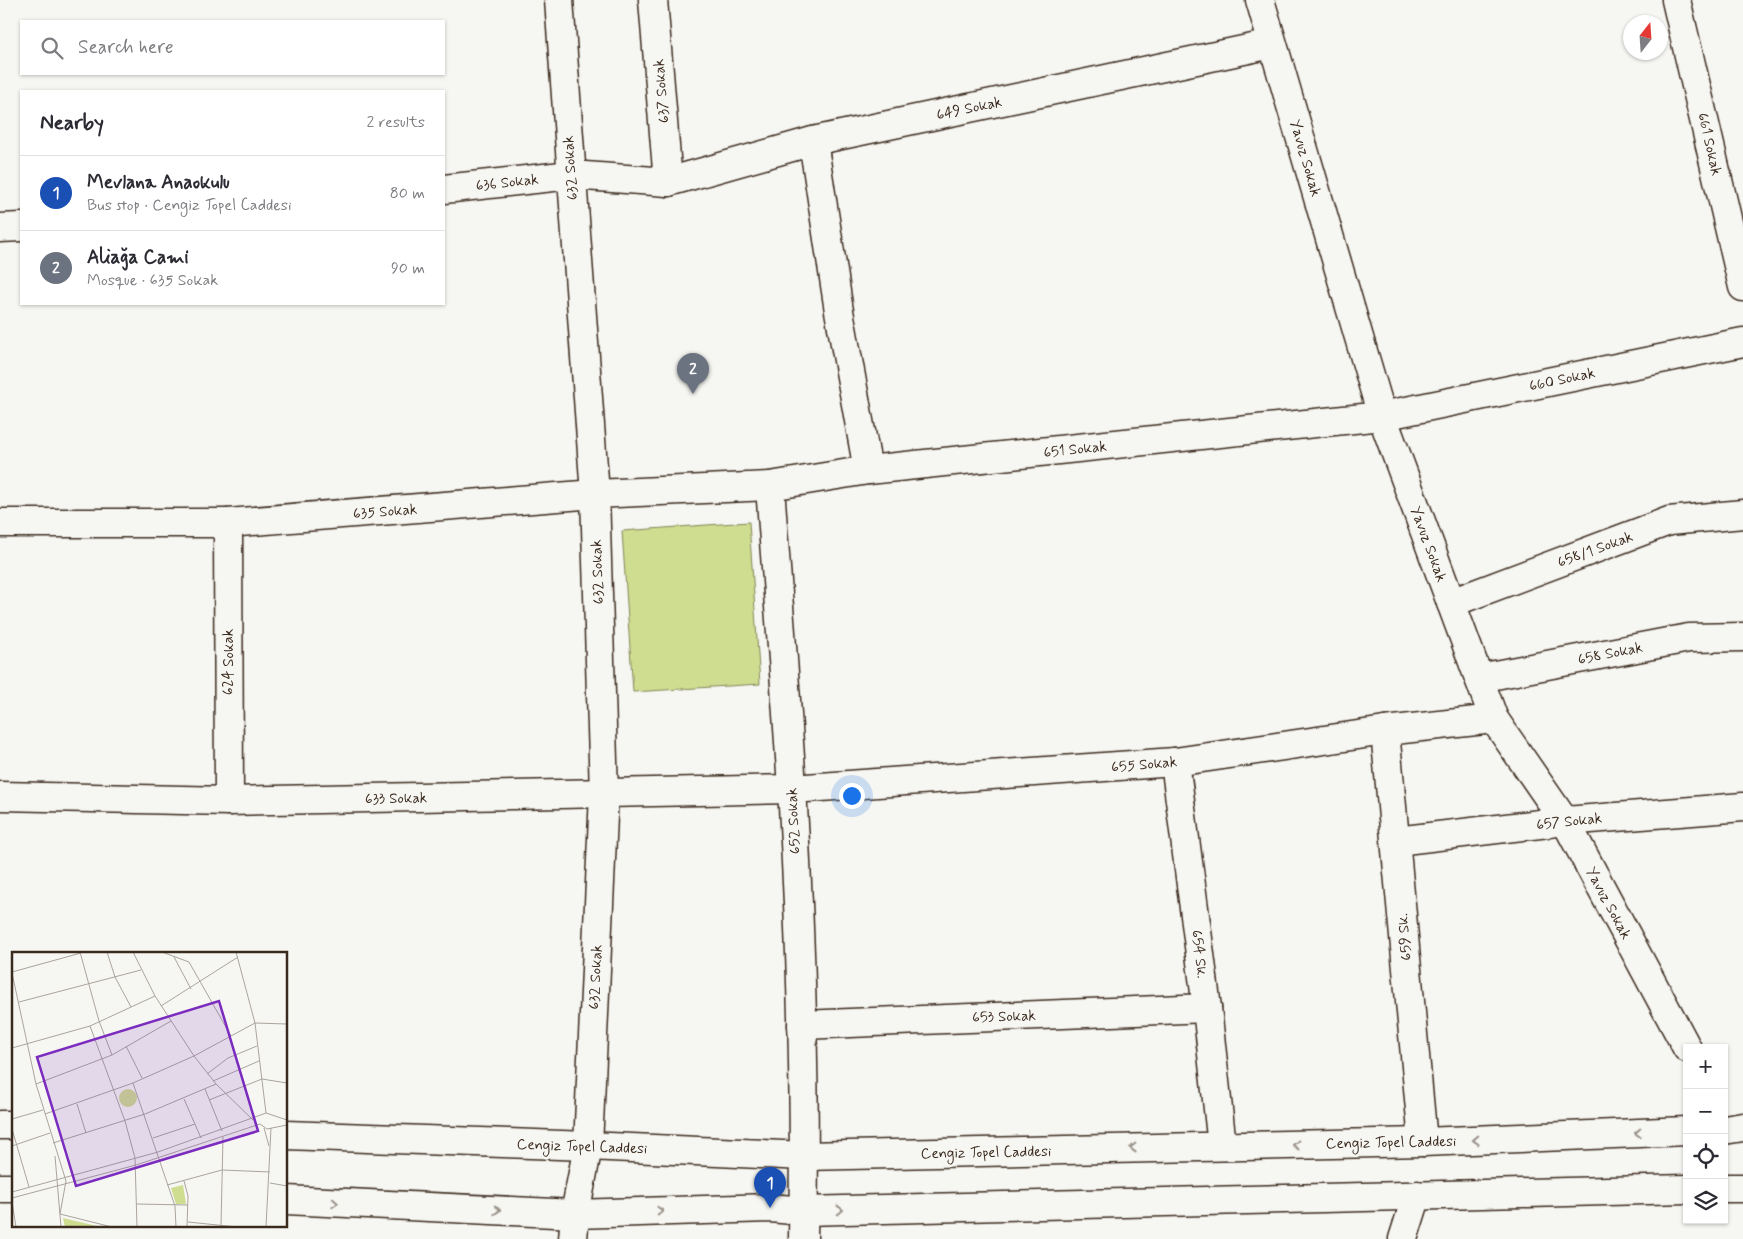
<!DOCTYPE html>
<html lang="en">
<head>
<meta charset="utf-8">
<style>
	body { margin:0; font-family:Mynerve,sans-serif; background:#f7f7f7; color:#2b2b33 }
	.controls { position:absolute; right:15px; bottom:15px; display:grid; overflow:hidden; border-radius:0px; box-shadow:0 1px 4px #0004 }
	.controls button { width:45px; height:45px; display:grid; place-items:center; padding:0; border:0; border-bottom:1px solid #e1e1e2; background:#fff; color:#2b2b33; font:25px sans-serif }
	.compass { position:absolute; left:1623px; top:15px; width:45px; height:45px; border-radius:50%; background:#fff; box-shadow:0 1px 4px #0004; rotate:17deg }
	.you { position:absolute; left:851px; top:795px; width:18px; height:18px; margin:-12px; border:4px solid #fff; border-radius:50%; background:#1a73e8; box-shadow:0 0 0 8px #1a73e833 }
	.badge { display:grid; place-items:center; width:32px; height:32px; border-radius:50%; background:#c8321e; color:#fff; font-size:16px; font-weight:700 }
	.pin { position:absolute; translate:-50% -41px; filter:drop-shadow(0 1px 2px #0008) }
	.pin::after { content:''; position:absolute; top:26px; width:18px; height:15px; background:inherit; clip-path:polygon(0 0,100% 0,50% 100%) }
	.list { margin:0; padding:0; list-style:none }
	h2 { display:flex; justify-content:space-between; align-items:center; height:65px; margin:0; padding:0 20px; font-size:21px }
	h2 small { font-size:16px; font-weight:400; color:#7c7c81 }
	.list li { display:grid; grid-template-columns:32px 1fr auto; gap:15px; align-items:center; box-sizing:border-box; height:75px; padding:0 20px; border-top:1px solid #e1e1e2 }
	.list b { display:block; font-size:19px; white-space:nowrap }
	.list p { margin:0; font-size:16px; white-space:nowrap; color:#7c7c81 }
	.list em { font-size:16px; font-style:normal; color:#7c7c81 }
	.icon { flex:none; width:28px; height:28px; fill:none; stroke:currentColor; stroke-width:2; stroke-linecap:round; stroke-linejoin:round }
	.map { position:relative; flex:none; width:1743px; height:1239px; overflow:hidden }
	.search { position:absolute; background:#fff; box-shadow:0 1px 4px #0004; left:20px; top:20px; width:425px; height:55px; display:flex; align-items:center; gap:12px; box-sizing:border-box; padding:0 18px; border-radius:0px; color:#7c7c81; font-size:19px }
	.panel { position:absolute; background:#fff; box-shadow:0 1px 4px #0004; left:20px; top:90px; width:425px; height:215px; border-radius:0px }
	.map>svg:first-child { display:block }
	.green { fill:#cedd90; stroke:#848457 }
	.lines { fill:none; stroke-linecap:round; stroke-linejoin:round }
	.street-casing { stroke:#3b2a1e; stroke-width:31 }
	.secondary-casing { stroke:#3b2a1e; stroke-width:31 }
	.street { stroke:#f6f6f2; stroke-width:28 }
	.secondary { stroke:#f6f6f2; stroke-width:28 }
	.oneway { stroke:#989088 }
	.labels { text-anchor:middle; stroke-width:5; stroke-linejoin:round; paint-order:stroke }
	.street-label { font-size:15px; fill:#3b2a1e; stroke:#f6f6f2 }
	.inset-road { fill:none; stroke:#aba49d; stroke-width:1 }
	.view { fill:#7b2cbf; fill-opacity:0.15; stroke:#7b2cbf; stroke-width:2.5 }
	.inset-edge { fill:none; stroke:#3b2a1e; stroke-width:2.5 }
</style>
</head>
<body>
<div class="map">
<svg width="1743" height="1239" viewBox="0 0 1743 1239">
	<rect width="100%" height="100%" fill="#f6f6f2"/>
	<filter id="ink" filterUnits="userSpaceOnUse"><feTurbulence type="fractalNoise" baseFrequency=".02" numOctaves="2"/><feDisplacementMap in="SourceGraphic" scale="10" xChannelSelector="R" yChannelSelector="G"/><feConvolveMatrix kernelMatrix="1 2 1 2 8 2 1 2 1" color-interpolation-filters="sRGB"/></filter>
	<g filter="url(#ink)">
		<path class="green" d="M 749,522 L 760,684 L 633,692 L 622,531 Z"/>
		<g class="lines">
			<defs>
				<g id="street">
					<path d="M 559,0 L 595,494 L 604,794 L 588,1146 L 575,1214 L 573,1239"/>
					<path d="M 653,0 L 668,182"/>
					<path d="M 1260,0 L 1382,416 L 1494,719 L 1568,826 L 1687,1048"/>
					<path d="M 1676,0 L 1743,287"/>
					<path d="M 813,141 L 839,311 L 868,470"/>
					<path d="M 444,189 L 571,175 L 668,182 L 813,141 L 1272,44"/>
					<path d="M 0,228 L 21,227"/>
					<path d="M 770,486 C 777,587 786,688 792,789 C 801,938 806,1089 803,1239"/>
					<path d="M 0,523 L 228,523 L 595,494 L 770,486 L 868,470 L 1382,416 L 1743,342"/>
					<path d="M 228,523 L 229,801"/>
					<path d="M 1451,603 L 1669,521 L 1743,514"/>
					<path d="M 1479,678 L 1689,638 L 1743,637"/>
					<path d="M 1385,731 L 1423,1142"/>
					<path d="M 1175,762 L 1207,1008 L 1222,1146"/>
					<path d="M 0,796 L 229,801 L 792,789 L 1175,762 L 1385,731 L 1494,719"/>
					<path d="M 1396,841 L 1565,821 L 1743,807"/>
					<path d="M 802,1025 L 1207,1008"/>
					<path d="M 1403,1239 L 1417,1195"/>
				</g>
				<g id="secondary">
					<path d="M 0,1125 L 14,1125"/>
					<path d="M 1724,1130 L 1743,1127"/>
					<path d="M 286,1135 L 588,1146 L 805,1156 L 1423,1142 L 1687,1131"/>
					<path d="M 0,1188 L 14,1188"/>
					<path d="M 1724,1188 L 1743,1188"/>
					<path d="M 286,1200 L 575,1214 L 770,1208 L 804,1211 L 1687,1189"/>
				</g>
			</defs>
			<use href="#street" class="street-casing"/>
			<use href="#secondary" class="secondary-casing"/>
			<use href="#street" class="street"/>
			<use href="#secondary" class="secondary"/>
		</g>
		<defs><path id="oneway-chevron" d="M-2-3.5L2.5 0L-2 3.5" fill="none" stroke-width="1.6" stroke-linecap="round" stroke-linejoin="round" transform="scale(1.25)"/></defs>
		<g class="oneway">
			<use href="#oneway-chevron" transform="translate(1638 1133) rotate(178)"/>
			<use href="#oneway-chevron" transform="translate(1476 1140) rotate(178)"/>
			<use href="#oneway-chevron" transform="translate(1296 1145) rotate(179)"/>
			<use href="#oneway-chevron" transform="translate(1133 1148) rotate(179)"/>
			<use href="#oneway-chevron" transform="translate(335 1203) rotate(3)"/>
			<use href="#oneway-chevron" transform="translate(497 1210) rotate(3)"/>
			<use href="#oneway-chevron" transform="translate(840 1210) rotate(-1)"/>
			<use href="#oneway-chevron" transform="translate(660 1211) rotate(-2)"/>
		</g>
	</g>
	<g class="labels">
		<g class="street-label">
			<text transform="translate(661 91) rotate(-95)" y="5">637 Sokak</text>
			<text transform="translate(969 108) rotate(-12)" y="5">649 Sokak</text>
			<text transform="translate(1710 144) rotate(77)" y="5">661 Sokak</text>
			<text transform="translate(1306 158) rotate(74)" y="5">Yavuz Sokak</text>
			<text transform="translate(570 168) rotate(-94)" y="5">632 Sokak</text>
			<text transform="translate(507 182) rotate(-6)" y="5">636 Sokak</text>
			<text transform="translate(1562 379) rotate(-12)" y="5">660 Sokak</text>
			<text transform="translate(1075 449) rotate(-6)" y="5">651 Sokak</text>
			<text transform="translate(385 511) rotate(-4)" y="5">635 Sokak</text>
			<text transform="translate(1429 544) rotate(70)" y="5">Yavuz Sokak</text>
			<text transform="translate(1595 549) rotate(-20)" y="5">658/1 Sokak</text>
			<text transform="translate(597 572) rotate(-92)" y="5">632 Sokak</text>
			<text transform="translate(1610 653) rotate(-11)" y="5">658 Sokak</text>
			<text transform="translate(228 662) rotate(-90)" y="5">624 Sokak</text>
			<text transform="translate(1144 764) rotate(-5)" y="5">655 Sokak</text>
			<text transform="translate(396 798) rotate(-1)" y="5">633 Sokak</text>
			<text transform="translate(793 821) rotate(-93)" y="5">652 Sokak</text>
			<text transform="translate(1569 821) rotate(-6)" y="5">657 Sokak</text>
			<text transform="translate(1609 903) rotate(62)" y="5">Yavuz Sokak</text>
			<text transform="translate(1404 937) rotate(-95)" y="5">659 Sk.</text>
			<text transform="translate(1200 954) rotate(83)" y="5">654 Sk.</text>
			<text transform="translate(595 977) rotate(-87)" y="5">632 Sokak</text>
			<text transform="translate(1004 1016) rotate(-2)" y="5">653 Sokak</text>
			<text transform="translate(1391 1142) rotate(-1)" y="5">Cengiz Topel Caddesi</text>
			<text transform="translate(582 1146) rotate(2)" y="5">Cengiz Topel Caddesi</text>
			<text transform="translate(986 1152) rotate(-1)" y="5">Cengiz Topel Caddesi</text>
		</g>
	</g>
	<g transform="translate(12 952)">
		<rect width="275" height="275" fill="#f6f6f2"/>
		<path d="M107 146a9 9 0 1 1 18 0a9 9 0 1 1-18 0ZM 171,233 L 174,252 L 164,252 L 159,236 ZM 51,266 L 89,275 L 53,275 Z" fill="#cedd90"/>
		<path class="inset-road" d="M 68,0 L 87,69 L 100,103M 95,0 L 103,25 L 119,55M 121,0 L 143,44 L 182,104 L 204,132 L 241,168M 150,0 L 177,10 L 219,84M 224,0 L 243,71 L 254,161M 162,5 L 179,37M 0,20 L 69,1M 0,21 L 24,132 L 54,229 L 48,262M 7,50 L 129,18M 149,54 L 226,5M 78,74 L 113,169 L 123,206 L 125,275M 114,94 L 130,126M 0,96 L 78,74 L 143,44M 195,122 L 216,106 L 245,94M 201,129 L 247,109M 121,131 L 163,254 L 164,275M 24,132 L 100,103 L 159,69M 193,137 L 210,179M 172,147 L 189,186M 197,148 L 250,127 L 275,131M 65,152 L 74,181M 33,162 L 121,131 L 182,104 L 243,71 L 275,72M 0,167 L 31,158M 248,172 L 255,177 L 275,173M 252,176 L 257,194M 0,177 L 17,235M 141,186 L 183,172M 41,191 L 133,162 L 204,132M 0,194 L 38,181M 43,204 L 49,275M 172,229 L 176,244 L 175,275M 258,231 L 275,234M 155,233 L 210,218 L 258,220M 0,240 L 146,200 L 254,161 L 275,168M 0,246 L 124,213 L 248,172M 0,250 L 4,275M 125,252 L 176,253M 48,262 L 100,275M 176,270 L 225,275M 209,273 L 211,185M 254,275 L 259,176"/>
		<path class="view" d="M 207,49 L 246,179 L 64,234 L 25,105 Z"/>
		<rect width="275" height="275" class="inset-edge"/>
	</g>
</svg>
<div class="controls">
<button>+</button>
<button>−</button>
<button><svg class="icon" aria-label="locate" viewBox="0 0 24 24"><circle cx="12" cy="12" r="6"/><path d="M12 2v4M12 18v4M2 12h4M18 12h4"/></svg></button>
<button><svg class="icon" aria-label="layers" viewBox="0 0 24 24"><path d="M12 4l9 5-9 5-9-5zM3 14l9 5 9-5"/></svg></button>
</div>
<svg class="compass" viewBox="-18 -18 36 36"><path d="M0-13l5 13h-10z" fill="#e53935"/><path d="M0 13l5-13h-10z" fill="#7c7c81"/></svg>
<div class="you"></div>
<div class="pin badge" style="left:770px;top:1208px;background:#1a4fb4">1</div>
<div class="pin badge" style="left:693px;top:394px;background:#6b7280">2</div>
<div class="search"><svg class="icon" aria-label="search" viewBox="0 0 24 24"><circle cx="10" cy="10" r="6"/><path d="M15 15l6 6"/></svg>Search here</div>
<section class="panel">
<h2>Nearby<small>2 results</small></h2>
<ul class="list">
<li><span class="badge" style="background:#1a4fb4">1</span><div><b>Mevlana Anaokulu</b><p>Bus stop · Cengiz Topel Caddesi</p></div><em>80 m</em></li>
<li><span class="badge" style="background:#6b7280">2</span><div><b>Aliağa Cami</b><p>Mosque · 635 Sokak</p></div><em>90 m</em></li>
</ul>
</section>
</div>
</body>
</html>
